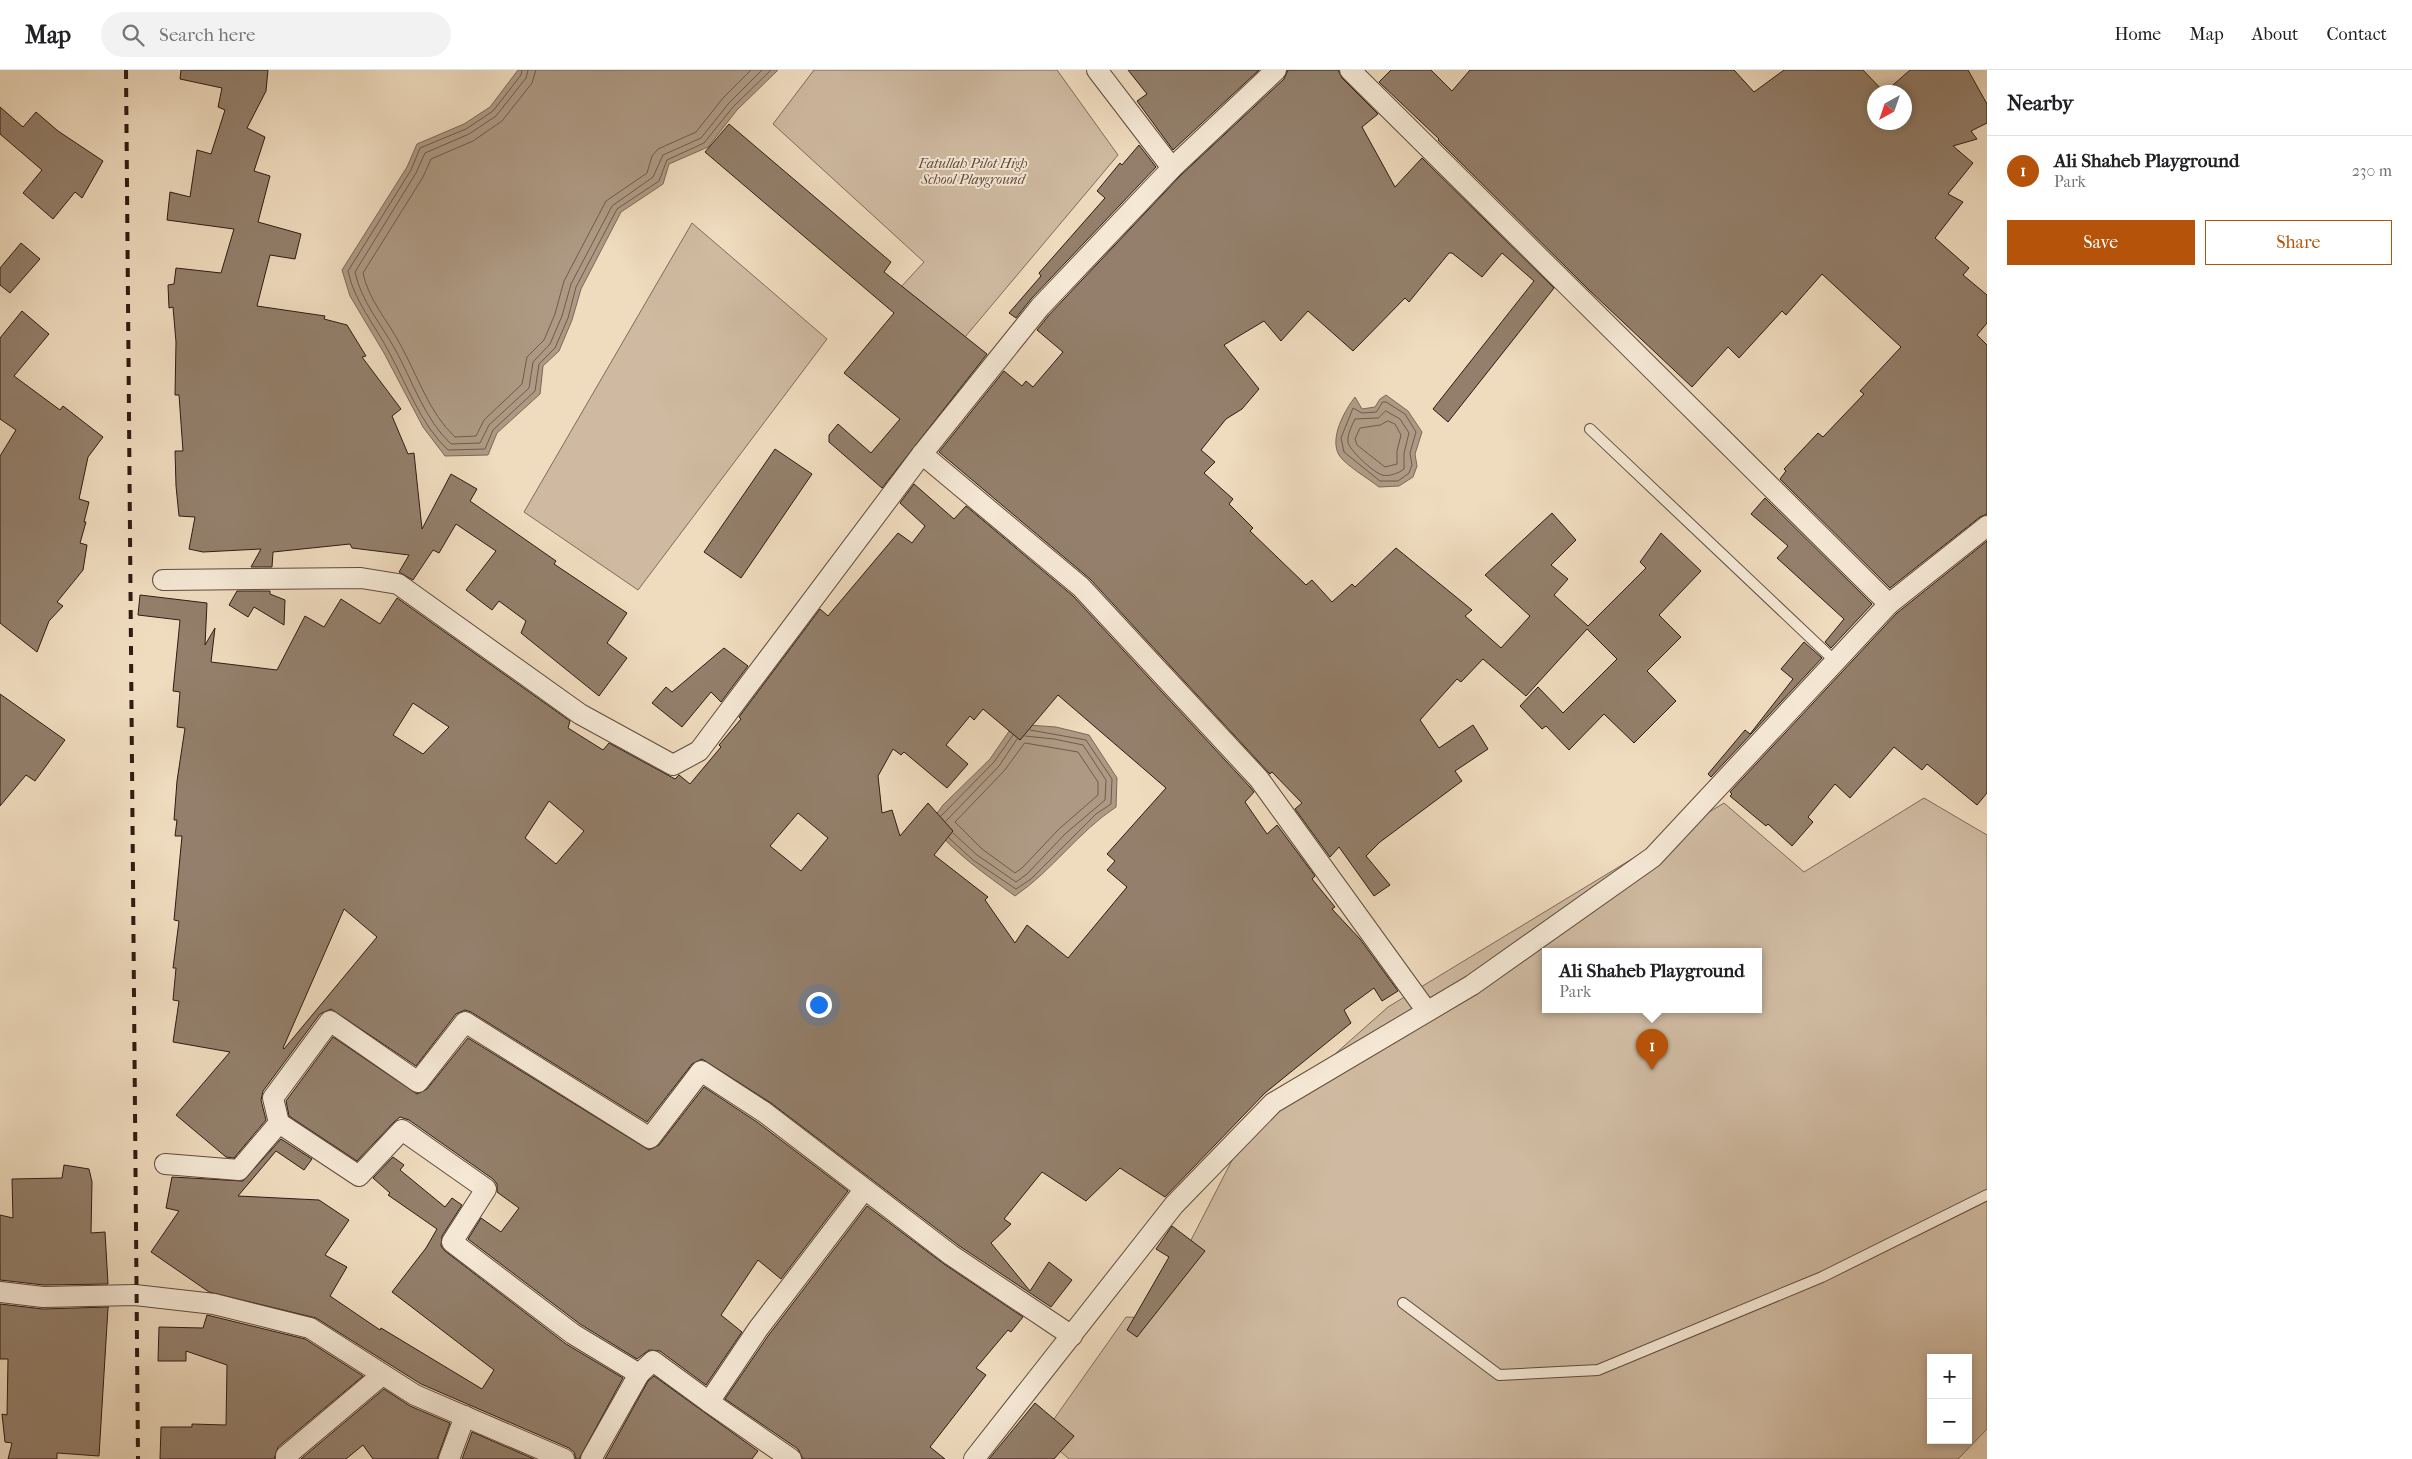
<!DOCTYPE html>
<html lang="en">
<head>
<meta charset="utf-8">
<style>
	body { margin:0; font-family:"IM FELL French Canon",serif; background:#f2f2f2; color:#202124 }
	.controls { position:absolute; right:15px; bottom:15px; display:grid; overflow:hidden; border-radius:0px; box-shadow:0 2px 8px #0003 }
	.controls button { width:45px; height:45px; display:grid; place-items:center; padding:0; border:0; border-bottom:1px solid #e0e0e0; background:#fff; color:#202124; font:25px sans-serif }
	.compass { position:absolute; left:1867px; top:15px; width:45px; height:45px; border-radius:50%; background:#fff; box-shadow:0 2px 8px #0003; rotate:220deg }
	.you { position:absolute; left:818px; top:934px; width:18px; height:18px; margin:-12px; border:4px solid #fff; border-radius:50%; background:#1a73e8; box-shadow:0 0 0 8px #1a73e833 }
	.badge { display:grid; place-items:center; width:32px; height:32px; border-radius:50%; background:#b45309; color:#fff; font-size:16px; font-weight:700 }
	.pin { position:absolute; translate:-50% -41px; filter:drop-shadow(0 1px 2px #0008) }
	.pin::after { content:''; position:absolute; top:26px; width:18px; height:15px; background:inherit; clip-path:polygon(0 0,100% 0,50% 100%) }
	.popup { position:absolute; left:1542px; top:878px; width:220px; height:65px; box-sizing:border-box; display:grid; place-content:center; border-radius:0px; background:#fff; filter:drop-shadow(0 1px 4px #0005); font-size:16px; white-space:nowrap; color:#757577 }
	.popup b { font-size:19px; color:#202124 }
	.popup::after { content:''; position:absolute; left:50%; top:100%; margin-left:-10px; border:10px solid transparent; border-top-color:#fff }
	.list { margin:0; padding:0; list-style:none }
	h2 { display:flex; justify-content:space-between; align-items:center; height:65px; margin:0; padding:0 20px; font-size:21px }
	h2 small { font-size:16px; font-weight:400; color:#757577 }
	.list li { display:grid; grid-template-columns:32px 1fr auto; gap:15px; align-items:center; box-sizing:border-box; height:70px; padding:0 20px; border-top:1px solid #e0e0e0 }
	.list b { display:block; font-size:19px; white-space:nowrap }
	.list p { margin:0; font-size:16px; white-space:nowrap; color:#757577 }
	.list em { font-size:16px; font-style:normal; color:#757577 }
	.actions { display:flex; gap:10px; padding:15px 20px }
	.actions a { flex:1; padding:11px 0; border:1px solid #b45309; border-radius:0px; text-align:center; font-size:18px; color:#b45309 }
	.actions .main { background:#b45309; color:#fff }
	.icon { flex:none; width:28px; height:28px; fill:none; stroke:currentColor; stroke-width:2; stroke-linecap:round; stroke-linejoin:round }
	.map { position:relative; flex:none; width:1987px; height:1389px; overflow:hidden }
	header { display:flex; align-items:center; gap:30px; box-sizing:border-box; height:70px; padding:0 25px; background:#fff; border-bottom:1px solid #e0e0e0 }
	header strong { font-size:24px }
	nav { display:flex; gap:28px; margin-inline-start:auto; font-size:18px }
	.search { width:350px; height:45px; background:#f2f2f2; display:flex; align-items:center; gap:12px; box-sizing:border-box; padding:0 18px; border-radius:28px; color:#757577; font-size:19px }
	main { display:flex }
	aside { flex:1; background:#fff }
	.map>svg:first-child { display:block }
	.green { fill:#cfbaa1; stroke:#806a5a; fill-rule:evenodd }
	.water { fill:#ae9a84; stroke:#7c6756 }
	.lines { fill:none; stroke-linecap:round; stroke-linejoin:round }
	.shore { stroke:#6f5a4b; stroke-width:1 }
	.building { fill:#937f6b; stroke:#301b12; fill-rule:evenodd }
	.lane-casing { stroke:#604b3d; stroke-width:12 }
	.street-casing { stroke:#604b3d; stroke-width:22 }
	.lane { stroke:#f5e8d5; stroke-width:10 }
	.street { stroke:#f5e8d5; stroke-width:20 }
	.rail { stroke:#301b12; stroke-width:4; stroke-dasharray:9 9; stroke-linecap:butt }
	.labels { text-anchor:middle; stroke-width:4; stroke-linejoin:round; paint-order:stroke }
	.park-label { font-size:14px; font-style:italic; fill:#604b3d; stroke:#f5e8d5 }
</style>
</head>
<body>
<header>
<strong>Map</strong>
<div class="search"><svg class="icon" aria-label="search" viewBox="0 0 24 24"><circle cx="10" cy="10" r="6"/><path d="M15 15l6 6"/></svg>Search here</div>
<nav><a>Home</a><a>Map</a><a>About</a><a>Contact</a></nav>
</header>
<main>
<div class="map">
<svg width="1987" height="1389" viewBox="0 0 1987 1389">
	<rect width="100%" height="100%" fill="#efdbbe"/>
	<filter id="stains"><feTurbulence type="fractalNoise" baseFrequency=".004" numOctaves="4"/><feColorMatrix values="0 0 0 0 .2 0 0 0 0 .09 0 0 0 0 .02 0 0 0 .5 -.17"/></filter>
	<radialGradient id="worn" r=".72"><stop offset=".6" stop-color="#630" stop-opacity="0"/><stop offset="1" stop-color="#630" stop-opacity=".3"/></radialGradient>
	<g class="green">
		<path d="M 814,0 L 1057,0 L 1118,85 L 960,273 L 900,218 L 924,192 L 773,54 Z"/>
		<path d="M 692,153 L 827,269 L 638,520 L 524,442 Z"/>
		<path d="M 1924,728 L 1987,765 L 1987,1359 L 1958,1389 L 1069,1389 L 1060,1381 L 1054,1349 L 1126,1247 L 1151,1248 L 1246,1063 L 1388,937 L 1724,733 L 1804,802 ZM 1546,881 L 1758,881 L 1758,939 L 1546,939 ZM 1931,1288 L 1968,1288 L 1968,1370 L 1931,1370 Z"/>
	</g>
	<g class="water">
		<path d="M 518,0 L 778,0 L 737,40 L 708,77 L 669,94 L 663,114 L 621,142 L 581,219 L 572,250 L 559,281 L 543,296 L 540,324 L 497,363 L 488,385 L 445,386 L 423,357 L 384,283 L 350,226 L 342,200 L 407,97 L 417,74 L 464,54 L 490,37 Z"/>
		<path d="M 1386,325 L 1408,341 L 1422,362 L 1415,384 L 1417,396 L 1413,407 L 1399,416 L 1379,417 C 1369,409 1345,395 1339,385 C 1329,368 1345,340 1355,327 L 1362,339 L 1375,337 L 1380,329 Z"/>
		<path d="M 1014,654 L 1056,657 L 1089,665 L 1117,708 L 1116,737 C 1078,762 1053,800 1015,826 C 985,804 954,783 930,753 L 943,735 L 990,689 Z"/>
	</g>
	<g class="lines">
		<g class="shore">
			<path d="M 522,0 L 521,5 L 493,41 L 466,59 L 420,78 L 411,100 L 348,201 C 354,231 375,255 389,282 C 407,315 421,355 448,380 L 485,379 L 493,360 L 535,321 L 539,294 L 555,278 L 568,248 L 576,217 L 617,139 L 659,111 L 667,90 L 704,73 L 733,37 L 771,0"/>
			<path d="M 528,0 L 526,8 L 496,46 L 469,64 L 425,83 L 416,103 L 355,202 C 361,231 381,254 395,279 C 412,310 425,350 451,374 L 480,373 L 489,355 L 529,318 L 533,292 L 550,274 L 562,246 L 571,214 L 612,136 L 653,107 L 663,85 L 701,68 L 729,33 L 762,0"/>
			<path d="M 536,0 L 532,13 L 502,51 L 473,71 L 431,89 L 423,107 L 363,203 C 368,229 388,251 400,274 C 417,304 429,343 455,367 L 476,366 L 484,350 L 522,314 L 527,287 L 544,270 L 555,244 L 564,211 L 606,131 L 647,103 L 652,86 L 658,79 L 696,62 L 723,28 L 751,0"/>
			<path d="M 1383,332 L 1386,332 L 1405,344 L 1416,362 L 1410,383 L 1412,395 L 1409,403 L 1398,411 L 1380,411 L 1344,382 L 1341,368 L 1353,338 L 1362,343 L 1376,342 Z"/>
			<path d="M 1386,341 L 1400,349 L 1409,363 L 1404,383 L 1404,399 C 1399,403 1389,407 1382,405 C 1373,402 1349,380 1348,372 C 1347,365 1352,355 1355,349 L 1378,348 Z"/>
			<path d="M 1388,351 L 1395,354 L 1401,365 L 1397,381 L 1397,394 L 1385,397 L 1357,375 L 1355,369 L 1360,358 L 1380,355 Z"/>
			<path d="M 1025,673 L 1078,682 L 1098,712 L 1098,725 L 1059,759 L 1022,798 L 1015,803 L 982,779 L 955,752 L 1004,701 Z"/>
			<path d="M 941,746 L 994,692 L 1013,665"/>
			<path d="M 946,751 L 999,696 L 1017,669"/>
			<path d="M 953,763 L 977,785 L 1016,812 L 1027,804 L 1065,764 L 1105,730 L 1106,710 L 1083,675 L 1054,669 L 1025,666"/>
			<path d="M 949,768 L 973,790 L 1016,819 L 1031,809 L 1096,744 L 1111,734 L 1112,709 L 1086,670 L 1030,660"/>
		</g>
	</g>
	<g class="building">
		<path d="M 181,0 L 268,0 L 266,21 L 247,58 L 265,67 L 254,101 L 270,106 L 258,152 L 301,164 L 295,189 L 270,185 L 257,236 L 325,246 L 324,249 L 347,255 L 366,286 L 362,287 L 401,339 L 392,346 L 408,384 L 414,383 L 422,459 L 451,404 L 477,419 L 470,431 L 556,491 L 554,494 L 627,543 L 607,573 L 627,588 L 599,626 L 521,563 L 526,551 L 499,531 L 492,540 L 466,520 L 496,481 L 456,454 L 439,483 L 433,480 L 413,510 L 399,502 L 409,485 L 352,478 L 350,474 L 273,482 L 272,497 L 251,497 L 261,479 L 203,482 L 189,479 L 195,447 L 179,446 L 176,416 L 175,381 L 183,381 L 179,325 L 175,325 L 176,272 L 173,237 L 169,238 L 168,215 L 174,214 L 176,198 L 221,203 L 234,159 L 167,150 L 170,122 L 190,127 L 197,80 L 211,84 L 225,40 L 218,37 L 222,18 L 180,9 Z"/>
		<path d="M 1128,0 L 1259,0 L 1173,80 L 1137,31 L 1147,24 Z"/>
		<path d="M 1288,0 L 1338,0 L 1342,8 L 1378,44 L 1362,57 L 1395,117 L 1422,88 L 1554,218 L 1448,352 L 1433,339 L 1534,211 L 1502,183 L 1482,207 L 1452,183 L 1449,183 L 1409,232 L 1405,228 L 1353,281 L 1308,241 L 1281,271 L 1264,251 L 1224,275 L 1259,319 L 1242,339 L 1226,349 L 1201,380 L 1215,392 L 1204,403 L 1233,429 L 1229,434 L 1253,458 L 1250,461 L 1306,515 L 1312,510 L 1332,532 L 1352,514 L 1355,517 L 1396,478 L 1472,540 L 1465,546 L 1501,578 L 1530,546 L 1485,505 L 1552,443 L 1576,470 L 1551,495 L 1568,509 L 1554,525 L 1588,556 L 1646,498 L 1640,492 L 1661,463 L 1701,501 L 1659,545 L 1681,567 L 1647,601 L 1676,631 L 1634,673 L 1604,644 L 1569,680 L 1546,656 L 1542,659 L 1520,636 L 1538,617 L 1563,643 L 1617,589 L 1587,559 L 1526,626 L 1483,589 L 1461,612 L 1457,609 L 1420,650 L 1439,678 L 1473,655 L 1488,679 L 1455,701 L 1462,711 L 1380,772 L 1366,786 L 1390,815 L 1374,826 L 1339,777 L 1330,787 L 1295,739 L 1302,733 L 1272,702 L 1270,704 L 1090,509 L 939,382 L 1004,301 L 1022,316 L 1026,311 L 1033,317 L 1063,282 L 1037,260 L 1049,245 L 1180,106 L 1284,9 Z"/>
		<path d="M 1391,0 L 1431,0 L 1452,21 L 1470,0 L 1734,0 L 1754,22 L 1784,0 L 1863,0 L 1884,22 L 1874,22 L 1874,52 L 1904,52 L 1904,22 L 1885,22 L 1910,0 L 1968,0 L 1987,34 L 1987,53 L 1971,61 L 1977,69 L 1953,76 L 1973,93 L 1948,124 L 1963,132 L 1935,168 L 1969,198 L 1963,205 L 1987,225 L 1987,253 L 1977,265 L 1987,275 L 1987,444 L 1980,447 L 1890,518 L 1780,409 L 1786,401 L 1784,399 L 1818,363 L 1823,367 L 1864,324 L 1860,321 L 1901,277 L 1822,204 L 1786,245 L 1782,241 L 1739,288 L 1728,277 L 1692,317 L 1589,220 L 1438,70 L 1439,69 L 1379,12 Z"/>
		<path d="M 0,37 L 23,57 L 36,42 L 58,61 L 103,91 L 82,128 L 75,122 L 53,149 L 23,123 L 42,100 L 0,64 Z"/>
		<path d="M 729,54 L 891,192 L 884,202 L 987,284 L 882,418 L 829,372 L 829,365 L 838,354 L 871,383 L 900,349 L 844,303 L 894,243 L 705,82 Z"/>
		<path d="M 1139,75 L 1156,97 L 1031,229 L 1016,248 L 1009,243 L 1041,206 L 1039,203 L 1105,128 L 1097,121 L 1120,93 L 1122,95 Z"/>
		<path d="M 21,173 L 40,189 L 10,223 L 0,215 L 0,198 Z"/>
		<path d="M 22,241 L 49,264 L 14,306 L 60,340 L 63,336 L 103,367 L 88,387 L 79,429 L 89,432 L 84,452 L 86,452 L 80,473 L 87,475 L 83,500 L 57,532 L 63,536 L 49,551 L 37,582 L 0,553 L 0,386 L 16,360 L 0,349 L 0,268 Z"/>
		<path d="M 775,379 L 812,404 L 741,508 L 704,482 Z"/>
		<path d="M 914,414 L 954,449 L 966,436 L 1073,526 L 1250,717 L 1254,722 L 1245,732 L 1267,764 L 1277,755 L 1315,806 L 1312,809 L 1335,837 L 1332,839 L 1360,869 L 1398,921 L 1382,931 L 1374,918 L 1344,940 L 1351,953 L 1265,1023 L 1165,1127 L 1120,1098 L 1086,1131 L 1042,1102 L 1004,1149 L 1011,1154 L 991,1173 L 1030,1221 L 1049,1192 L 1072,1210 L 1051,1237 L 958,1175 L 771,1033 L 702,989 L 692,994 L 647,1052 L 471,942 L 465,940 L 456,944 L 416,996 L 331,939 L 320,944 L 263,1021 L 261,1030 L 266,1050 L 234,1088 L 226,1087 L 176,1045 L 230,982 L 173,972 L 179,931 L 173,930 L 176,898 L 173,898 L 179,851 L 174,850 L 182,766 L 175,766 L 177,750 L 174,750 L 177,711 L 185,658 L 177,657 L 180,622 L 173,621 L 180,550 L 138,545 L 140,525 L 207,533 L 205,575 L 215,558 L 211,592 L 277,600 L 305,546 L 324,557 L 341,529 L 380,554 L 397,528 L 570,651 L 568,658 L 603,680 L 609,673 L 675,709 L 679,705 L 690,714 L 721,677 L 719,675 L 741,649 L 739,647 L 820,539 L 828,546 L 898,463 L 912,473 L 925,456 L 900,433 ZM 1058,625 L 1166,718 L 1107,784 L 1115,791 L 1107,800 L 1127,817 L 1068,888 L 1027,855 L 1015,873 L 985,830 L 988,827 L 934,785 L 953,761 L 928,733 L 900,766 L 892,740 L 882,743 L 878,706 L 893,679 L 901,685 L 904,682 L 947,718 L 968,694 L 946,675 L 970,646 L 974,650 L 983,639 L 1020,670 ZM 413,633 L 449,657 L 423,684 L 393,665 ZM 549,731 L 584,761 L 556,794 L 525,768 ZM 798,743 L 828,768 L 801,801 L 770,776 ZM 344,839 L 377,867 L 284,979 L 283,978 Z"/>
		<path d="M 1765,428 L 1872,534 L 1831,578 L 1825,572 L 1844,549 L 1777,488 L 1788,476 L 1751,444 Z"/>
		<path d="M 1987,471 L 1987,723 L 1977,735 L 1927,694 L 1922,700 L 1894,677 L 1850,728 L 1835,714 L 1808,747 L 1813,752 L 1792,776 L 1768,754 L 1766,756 L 1730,726 L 1732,724 L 1730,722 L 1897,543 Z"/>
		<path d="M 237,521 L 270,521 L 270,524 L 285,530 L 284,555 L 254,537 L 248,547 L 229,535 Z"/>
		<path d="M 1804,572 L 1822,588 L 1711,707 L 1708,704 L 1745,660 L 1750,664 L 1793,609 L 1781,599 Z"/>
		<path d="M 724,578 L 748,596 L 721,632 L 711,622 L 682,657 L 652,633 L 666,617 L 672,622 Z"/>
		<path d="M 0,624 L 65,670 L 35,711 L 26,705 L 0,736 Z"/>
		<path d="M 333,967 L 417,1024 L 427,1019 L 468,968 L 649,1080 L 659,1075 L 704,1017 L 757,1052 L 848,1121 L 781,1209 L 758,1190 L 721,1245 L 742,1262 L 706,1315 L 660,1281 L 649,1280 L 637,1289 L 580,1254 L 468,1169 L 481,1148 L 501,1162 L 519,1138 L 497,1122 L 497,1114 L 493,1109 L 409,1050 L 400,1047 L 394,1052 L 357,1091 L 289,1046 L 286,1031 Z"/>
		<path d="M 281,1069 L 312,1089 L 304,1100 L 276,1081 L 238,1126 L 319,1130 L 349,1150 L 325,1185 L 347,1197 L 330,1226 L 380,1260 L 381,1258 L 482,1319 L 494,1300 L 392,1222 L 426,1178 L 437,1159 L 388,1125 L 390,1123 L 373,1108 L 393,1087 L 404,1095 L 400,1100 L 445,1137 L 452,1128 L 462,1135 L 442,1166 L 441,1176 L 445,1181 L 566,1274 L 623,1308 L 579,1389 L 576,1389 L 574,1382 L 569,1378 L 421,1314 L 316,1248 L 209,1222 L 151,1182 L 179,1141 L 166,1138 L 172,1107 L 243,1111 Z"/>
		<path d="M 64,1095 L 89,1099 L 92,1112 L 91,1163 L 105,1162 L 108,1214 L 44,1215 L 0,1210 L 0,1145 L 13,1148 L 12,1109 L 62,1108 Z"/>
		<path d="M 867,1136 L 944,1194 L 1023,1247 L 1011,1262 L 1008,1260 L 976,1298 L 986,1305 L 930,1377 L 945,1389 L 803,1389 L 798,1379 L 725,1329 L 768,1266 Z"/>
		<path d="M 1172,1156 L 1205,1181 L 1137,1267 L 1127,1260 L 1169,1187 L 1156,1179 Z"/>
		<path d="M 0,1234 L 43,1239 L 109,1237 L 108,1238 L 99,1386 L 57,1383 L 57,1389 L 8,1389 L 12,1373 L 5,1372 L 2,1344 L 7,1345 L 8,1289 L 0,1289 Z"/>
		<path d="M 207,1245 L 305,1269 L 363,1306 L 278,1377 L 274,1389 L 160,1389 L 161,1357 L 192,1357 L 192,1354 L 226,1355 L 227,1295 L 186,1281 L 186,1291 L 158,1291 L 159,1257 L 203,1258 Z"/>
		<path d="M 654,1306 L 758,1381 L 752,1389 L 605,1389 L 648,1311 Z"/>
		<path d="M 384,1319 L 410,1336 L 450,1353 L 437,1389 L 373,1389 L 363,1375 L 346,1389 L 301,1389 Z"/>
		<path d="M 1035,1333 L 1074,1366 L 1054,1389 L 989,1389 Z"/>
		<path d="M 472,1362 L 534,1389 L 462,1389 Z"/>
	</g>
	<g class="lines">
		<defs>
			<g id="lane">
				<path d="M 1590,359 L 1836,592"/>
				<path d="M 1403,1233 L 1499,1305 L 1598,1300 L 1822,1207 L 1987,1125"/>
			</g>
			<g id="street">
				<path d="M 1097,0 L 1172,98"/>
				<path d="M 1350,0 L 1889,534"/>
				<path d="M 922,384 L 1081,517 L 1259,709 L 1426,940"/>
				<path d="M 163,510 L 361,508 L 398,514 L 580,644 L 673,695 L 699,681 L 922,384 L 1040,237 L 1172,98 L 1276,0"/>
				<path d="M 279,1053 L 359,1106 L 402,1060 L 486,1119 L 452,1172 L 573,1264 L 639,1304 L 653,1291 L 709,1332"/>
				<path d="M 165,1094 L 239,1100 L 279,1053 L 273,1028 L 330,951 L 418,1012 L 465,952 L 650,1068 L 701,1001 L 764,1042 L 951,1185 L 1072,1266"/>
				<path d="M 0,1222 L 43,1227 L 135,1225 L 214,1234 L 310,1258 L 415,1325 L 564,1389"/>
				<path d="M 286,1389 L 286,1386 L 382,1305"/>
				<path d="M 449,1389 L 465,1346"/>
				<path d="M 591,1389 L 639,1304"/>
				<path d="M 791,1389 L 709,1332 L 758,1259 L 864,1120"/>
				<path d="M 974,1389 L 1174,1135 L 1273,1033 L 1472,915 L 1653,787 L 1889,534 L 1987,456"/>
			</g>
		</defs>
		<use href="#lane" class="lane-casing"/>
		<use href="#street" class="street-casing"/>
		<use href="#lane" class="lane"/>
		<use href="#street" class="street"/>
		<path class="rail" d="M 126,0 L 138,1389"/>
	</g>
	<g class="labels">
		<g class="park-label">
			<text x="973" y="98">Fatullah Pilot High<tspan x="973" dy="16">School Playground</tspan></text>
		</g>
	</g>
	<rect width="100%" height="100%" filter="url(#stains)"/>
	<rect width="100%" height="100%" fill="url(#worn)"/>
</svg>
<div class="controls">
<button>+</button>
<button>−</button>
</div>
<svg class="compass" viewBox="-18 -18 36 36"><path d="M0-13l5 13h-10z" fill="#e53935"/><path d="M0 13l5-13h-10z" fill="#757577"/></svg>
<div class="you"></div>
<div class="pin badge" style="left:1652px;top:1000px">1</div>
<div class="popup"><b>Ali Shaheb Playground</b>Park</div>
</div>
<aside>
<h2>Nearby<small></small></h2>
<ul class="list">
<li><span class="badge">1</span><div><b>Ali Shaheb Playground</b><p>Park</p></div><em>230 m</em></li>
</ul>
<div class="actions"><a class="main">Save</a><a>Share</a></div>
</aside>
</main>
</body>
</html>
